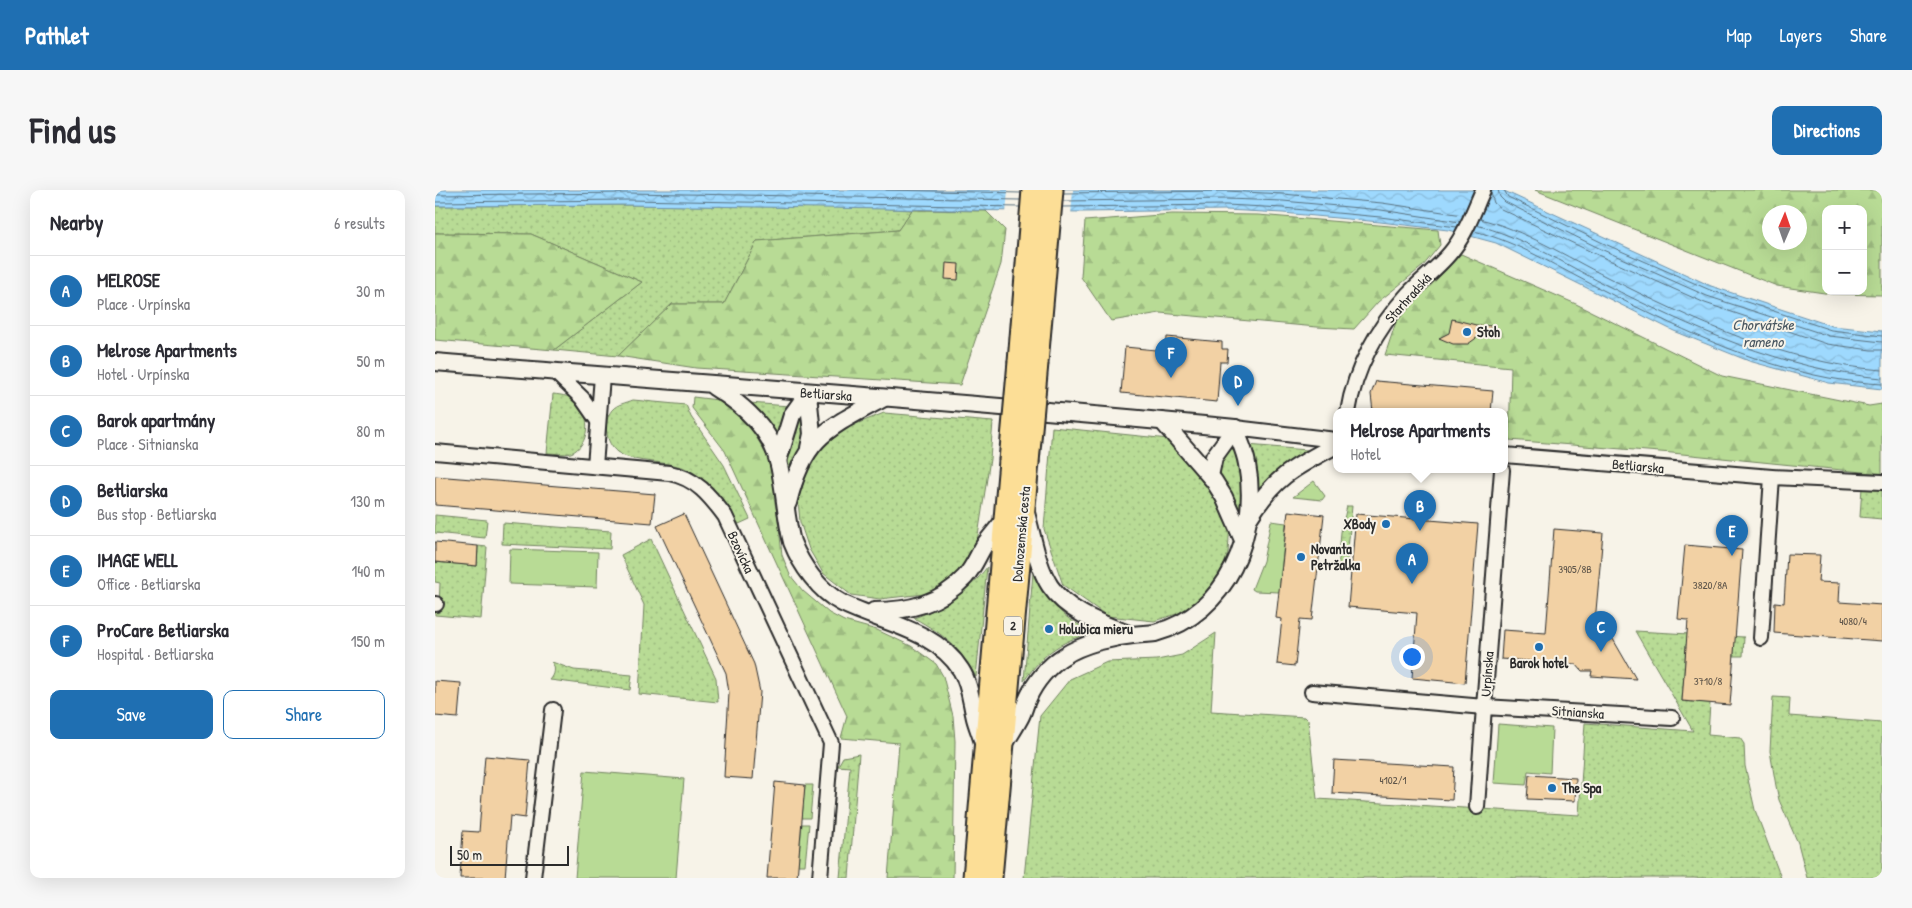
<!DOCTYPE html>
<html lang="en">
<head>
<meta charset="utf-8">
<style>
	body { margin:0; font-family:"Patrick Hand",sans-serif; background:#f7f7f7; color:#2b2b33 }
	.controls { position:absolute; right:15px; top:15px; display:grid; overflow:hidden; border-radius:10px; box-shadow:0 5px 20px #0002 }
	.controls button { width:45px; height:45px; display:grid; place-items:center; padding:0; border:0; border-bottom:1px solid #e1e1e2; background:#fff; color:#2b2b33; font:25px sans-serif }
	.compass { position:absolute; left:1327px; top:15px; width:45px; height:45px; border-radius:50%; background:#fff; box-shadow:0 5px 20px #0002; rotate:2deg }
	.scale { position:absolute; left:15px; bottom:12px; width:119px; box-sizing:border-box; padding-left:5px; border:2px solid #2b2b2b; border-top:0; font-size:14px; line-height:18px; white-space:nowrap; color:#2b2b2b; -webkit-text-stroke:4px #f7f3e8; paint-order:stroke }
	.you { position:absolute; left:976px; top:466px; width:18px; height:18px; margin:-12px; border:4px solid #fff; border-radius:50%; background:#1a73e8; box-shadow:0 0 0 8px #1a73e833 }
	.badge { display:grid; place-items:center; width:32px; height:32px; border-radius:50%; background:#1f6fb2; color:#fff; font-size:16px; font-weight:700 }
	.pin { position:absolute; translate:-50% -41px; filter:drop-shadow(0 1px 2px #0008) }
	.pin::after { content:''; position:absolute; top:26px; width:18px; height:15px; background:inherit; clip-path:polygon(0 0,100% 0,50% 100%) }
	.popup { position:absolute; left:898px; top:218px; width:175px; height:65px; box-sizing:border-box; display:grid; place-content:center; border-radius:10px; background:#fff; filter:drop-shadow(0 1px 4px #0005); font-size:16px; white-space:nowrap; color:#7c7c81 }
	.popup b { font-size:19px; color:#2b2b33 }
	.popup::after { content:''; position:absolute; left:50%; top:100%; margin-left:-10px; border:10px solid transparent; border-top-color:#fff }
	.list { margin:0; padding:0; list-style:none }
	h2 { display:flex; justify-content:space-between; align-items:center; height:65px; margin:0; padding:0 20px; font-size:21px }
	h2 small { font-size:16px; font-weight:400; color:#7c7c81 }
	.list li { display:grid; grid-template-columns:32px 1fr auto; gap:15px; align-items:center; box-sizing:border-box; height:70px; padding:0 20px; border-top:1px solid #e1e1e2 }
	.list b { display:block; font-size:19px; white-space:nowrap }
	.list p { margin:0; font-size:16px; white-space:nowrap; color:#7c7c81 }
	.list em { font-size:16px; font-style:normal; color:#7c7c81 }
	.actions { display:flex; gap:10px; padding:15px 20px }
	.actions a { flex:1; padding:11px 0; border:1px solid #1f6fb2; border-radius:10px; text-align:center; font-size:18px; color:#1f6fb2 }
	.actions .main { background:#1f6fb2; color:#fff }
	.map { position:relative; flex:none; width:1447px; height:688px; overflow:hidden; border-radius:10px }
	header { display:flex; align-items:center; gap:30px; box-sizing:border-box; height:70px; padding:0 25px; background:#1f6fb2; color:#fff }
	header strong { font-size:24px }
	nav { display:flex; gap:28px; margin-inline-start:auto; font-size:18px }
	.intro { display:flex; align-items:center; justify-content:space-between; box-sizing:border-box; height:120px; padding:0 30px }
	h1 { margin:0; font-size:35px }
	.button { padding:12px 22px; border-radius:10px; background:#1f6fb2; color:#fff; font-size:18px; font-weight:700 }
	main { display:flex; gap:30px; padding:0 30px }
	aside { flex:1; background:#fff; border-radius:10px; box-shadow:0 5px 20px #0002 }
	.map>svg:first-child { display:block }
	.grass { fill:url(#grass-dots); stroke:#728360 }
	.forest { fill:url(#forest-firs); stroke:#728360; fill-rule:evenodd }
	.green { fill:#b8db95; stroke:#728360 }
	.water { fill:url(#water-waves); stroke:#7093aa }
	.pier { fill:#f7f3e8 }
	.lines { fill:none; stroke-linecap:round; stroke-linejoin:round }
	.shore { stroke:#59717f; stroke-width:1 }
	.building { fill:#f2d1a4; stroke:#2b2b2b }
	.minor-casing { stroke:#2b2b2b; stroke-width:18 }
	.tertiary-casing { stroke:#2b2b2b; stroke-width:20 }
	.primary-casing { stroke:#2b2b2b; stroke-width:25 }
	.minor { stroke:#f7f3e8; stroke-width:14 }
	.tertiary { stroke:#f7f3e8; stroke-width:16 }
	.primary { stroke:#fcde96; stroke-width:21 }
	.primary-bridge-casing { stroke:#2b2b2b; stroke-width:25; stroke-linecap:butt }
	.primary-bridge { stroke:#fcde96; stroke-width:21 }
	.poi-dot { fill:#1f6fb2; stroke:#f7f3e8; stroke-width:2 }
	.labels { text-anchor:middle; stroke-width:4; stroke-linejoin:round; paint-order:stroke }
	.number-label { font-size:11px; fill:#5d5449 }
	.shield { fill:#f7f3e8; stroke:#686764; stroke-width:1 }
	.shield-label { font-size:12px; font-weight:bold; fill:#2b2b2b }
	.street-label { font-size:14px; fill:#2b2b2b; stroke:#f7f3e8 }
	.poi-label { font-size:14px; font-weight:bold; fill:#2b2b2b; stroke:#f7f3e8; text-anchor:start }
	.water-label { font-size:15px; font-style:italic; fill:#485660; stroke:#f7f3e8 }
</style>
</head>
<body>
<header>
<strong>Pathlet</strong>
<nav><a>Map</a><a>Layers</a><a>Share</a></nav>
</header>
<div class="intro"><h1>Find us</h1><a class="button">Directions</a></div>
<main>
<aside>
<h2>Nearby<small>6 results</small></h2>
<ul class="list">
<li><span class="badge">A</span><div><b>MELROSE</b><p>Place · Urpínska</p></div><em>30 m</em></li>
<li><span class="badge">B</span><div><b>Melrose Apartments</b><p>Hotel · Urpínska</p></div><em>50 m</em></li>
<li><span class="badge">C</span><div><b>Barok apartmány</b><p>Place · Sitnianska</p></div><em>80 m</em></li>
<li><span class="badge">D</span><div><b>Betliarska</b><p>Bus stop · Betliarska</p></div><em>130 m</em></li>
<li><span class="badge">E</span><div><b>IMAGE WELL</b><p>Office · Betliarska</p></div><em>140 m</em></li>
<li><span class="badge">F</span><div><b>ProCare Betliarska</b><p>Hospital · Betliarska</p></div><em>150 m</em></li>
</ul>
<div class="actions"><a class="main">Save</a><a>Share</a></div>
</aside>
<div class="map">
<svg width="1447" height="688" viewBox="0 0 1447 688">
	<defs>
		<pattern id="grass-dots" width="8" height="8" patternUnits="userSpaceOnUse" patternTransform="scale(1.25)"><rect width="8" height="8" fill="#b8db95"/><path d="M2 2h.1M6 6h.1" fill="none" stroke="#9ebc81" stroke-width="1.8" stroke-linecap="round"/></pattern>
		<pattern id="forest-firs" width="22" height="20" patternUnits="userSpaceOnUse" patternTransform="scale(1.25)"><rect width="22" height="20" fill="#b8db95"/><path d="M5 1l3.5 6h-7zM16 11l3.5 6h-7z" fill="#9ebc81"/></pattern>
		<pattern id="water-waves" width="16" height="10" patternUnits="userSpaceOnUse" patternTransform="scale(1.25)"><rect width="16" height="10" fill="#9ed9fe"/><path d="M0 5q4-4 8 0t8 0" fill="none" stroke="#88bada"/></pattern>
	</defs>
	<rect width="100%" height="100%" fill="#f7f3e8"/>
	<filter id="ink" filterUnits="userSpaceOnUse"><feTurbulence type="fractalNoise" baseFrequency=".02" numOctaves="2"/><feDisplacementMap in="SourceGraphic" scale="10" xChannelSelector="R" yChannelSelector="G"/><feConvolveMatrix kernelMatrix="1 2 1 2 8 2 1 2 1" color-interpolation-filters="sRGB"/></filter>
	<g filter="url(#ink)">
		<g class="grass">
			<path d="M 193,15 L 438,18 L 477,20 L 463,40 L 322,51 L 289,114 L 237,114 L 183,166 L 119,160 L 207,92 L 96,44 L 0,43 L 0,16 Z"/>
			<path d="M 118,204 C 127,205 137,206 143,213 C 156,226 155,255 136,263 C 129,265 120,263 112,263 Z"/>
			<path d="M 198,210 L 251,215 L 256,227 L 289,275 L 315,329 L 304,334 C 285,311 284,298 256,281 C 235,269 199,275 182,262 C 171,253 167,232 177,220 C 182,214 191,213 198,210 Z"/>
			<path d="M 314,213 L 354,216 L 342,250 Z"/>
			<path d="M 367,218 L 370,255 L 356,283 L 353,283 L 353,259 Z"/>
			<path d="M 449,223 L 558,232 L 555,269 L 543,346 L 527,381 L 498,403 L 445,409 L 416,405 L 388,383 L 374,359 L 365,332 L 363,310 L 373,278 L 385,259 L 406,240 Z"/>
			<path d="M 617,237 L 734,249 L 764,283 L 795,332 L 793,363 L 784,389 L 769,405 L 748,422 L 719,431 L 672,426 L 628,395 L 609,339 Z"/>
			<path d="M 797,254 L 805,269 L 808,332 L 786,292 L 785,278 L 793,256 Z"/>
			<path d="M 812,255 L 872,260 C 849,275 835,286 819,309 Z"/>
			<path d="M 1428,282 L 1447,284 L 1447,329 L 1425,327 Z"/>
			<path d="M 912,316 L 917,316 L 911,382 L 903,381 L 906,342 Z"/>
			<path d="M 0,325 L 52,330 L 50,348 L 0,343 Z"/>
			<path d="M 68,333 L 176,341 L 175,359 L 67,354 Z"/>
			<path d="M 216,349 L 281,488 L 283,512 L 204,504 L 209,415 L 186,365 Z"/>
			<path d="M 43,356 L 52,357 L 46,429 L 0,425 L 0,417 L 4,417 L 5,393 L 0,392 L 0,372 L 42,376 Z"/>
			<path d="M 552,377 L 541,487 C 525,457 508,444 479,428 C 509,417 533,403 552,377 Z"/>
			<path d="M 598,382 C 612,411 630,433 662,442 C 628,449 609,462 589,491 Z"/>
			<path d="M 1200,441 L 1309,447 L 1308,466 L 1299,466 L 1299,457 L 1251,454 L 1247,511 L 1275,513 L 1273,545 L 1305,548 L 1309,554 L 1310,576 L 1320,620 L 1346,688 L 589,688 L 605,526 L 635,489 L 672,472 L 722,470 L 747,465 L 781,443 L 776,521 L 870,527 L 873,530 L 882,609 L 1144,625 L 1150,533 L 1258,541 Z"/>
			<path d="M 117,472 L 139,480 L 197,485 L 195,500 L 115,490 C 120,485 121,478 117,472 Z"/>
			<path d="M 1338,507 L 1355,508 L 1354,526 L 1447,533 L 1447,688 L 1372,688 L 1363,653 L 1344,610 L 1341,596 L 1335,561 Z"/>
			<path d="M 424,564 L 414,688 L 405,688 L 415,577 L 403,576 L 408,567 Z"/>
		</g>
		<g class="forest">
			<path d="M 1100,0 L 1447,0 L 1447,105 L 1396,104 L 1342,96 ZM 1391,19 L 1428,19 L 1428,101 L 1391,101 ZM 1364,22 L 1364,52 L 1334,52 L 1334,22 Z"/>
			<path d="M 477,20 L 551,21 L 570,40 L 566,74 L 525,195 L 261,178 L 183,166 L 237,114 L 289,114 L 322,51 L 463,40 Z"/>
			<path d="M 737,24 L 823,25 L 1003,40 L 1005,55 L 988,76 L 943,112 L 919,139 L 882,137 L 725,123 L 676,131 L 646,87 L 650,31 Z"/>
			<path d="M 0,43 L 96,44 L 207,92 L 119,160 L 0,150 Z"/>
			<path d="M 1026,64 L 1141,114 L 1287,186 L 1434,216 L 1447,214 L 1447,284 L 1237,263 L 1074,250 L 1076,177 L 950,165 L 961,132 Z"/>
			<path d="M 258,207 L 283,210 L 297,218 L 316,238 L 326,255 L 339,280 L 340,313 L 343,328 L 347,365 L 355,385 L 368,401 L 394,423 L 409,431 L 442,440 L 476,456 L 501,474 L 508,486 L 518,526 L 520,551 L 518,688 L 453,688 L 464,553 L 406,548 L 412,526 L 290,261 L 257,218 Z"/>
		</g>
		<g class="green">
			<path d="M 879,291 L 890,306 L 887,310 L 858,307 Z"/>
			<path d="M 836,331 L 851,333 L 844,402 L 820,401 L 817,399 L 828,371 Z"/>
			<path d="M 75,359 L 163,362 L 162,397 L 74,394 Z"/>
			<path d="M 1063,534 L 1117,538 L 1115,583 L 1093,581 L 1091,595 L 1059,593 Z"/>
			<path d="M 149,581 L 249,589 L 241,688 L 140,688 Z"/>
			<path d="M 370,595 L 378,595 L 375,628 L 367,628 Z"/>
			<path d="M 367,634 L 374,634 L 370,675 L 363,675 Z"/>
		</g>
		<path class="water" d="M 0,0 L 1067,0 L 1276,96 L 1397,136 L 1447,141 L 1447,199 L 1394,193 L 1314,171 L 1239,141 L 1061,53 L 1013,40 L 945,32 L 848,23 L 791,20 L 647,22 L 193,15 L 0,16 Z"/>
		<path class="pier" d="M 573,0 L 638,0 L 636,25 L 571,24 Z"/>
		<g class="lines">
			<g class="shore">
				<path d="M 451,0 L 586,3"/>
				<path d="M 1063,0 L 1065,7 L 1070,12 L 1168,60 L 1272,106 L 1394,146 L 1447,152"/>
				<path d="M 1069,0 L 1073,7 L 1170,54 L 1275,100 L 1396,140 L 1447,146"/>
				<path d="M 629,3 L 791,1 L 848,4 L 947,13 L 1028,25"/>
				<path d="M 1056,3 L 1059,13 L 1066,19 L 1165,66 L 1270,113 L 1392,154 L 1436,160 L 1447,160"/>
				<path d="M 0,5 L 193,3 L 585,10"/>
				<path d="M 628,11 L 791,9 L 848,11 L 946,20 L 1025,32"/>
				<path d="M 0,12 L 193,10 L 585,17"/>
				<path d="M 627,17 L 791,15 L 848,18 L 945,27 L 1022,37"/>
				<path d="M 1045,29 C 1088,39 1132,67 1172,87 C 1259,131 1349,173 1447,180"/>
				<path d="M 1041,35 C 1086,46 1128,73 1169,94 C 1257,138 1348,180 1447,188"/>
				<path d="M 1039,41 C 1084,52 1125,79 1166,99 C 1238,136 1314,173 1394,188 C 1412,191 1429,193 1447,194"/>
			</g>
		</g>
		<g class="building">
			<path d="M 511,73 L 524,74 L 523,90 L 510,89 Z"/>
			<path d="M 1017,129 L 1041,135 L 1058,136 L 1033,154 L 1018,154 L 1004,148 L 1014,143 Z"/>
			<path d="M 732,147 L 787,152 L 787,159 L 793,159 L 792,172 L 785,172 L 782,212 L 686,203 L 690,157 L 731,161 Z"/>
			<path d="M 941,191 L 1058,201 L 1056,222 L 938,222 L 936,204 Z"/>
			<path d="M 0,286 L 220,304 L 217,333 L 0,315 Z"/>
			<path d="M 853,321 L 889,325 L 877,430 L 865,429 L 860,476 L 842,474 L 847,429 L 841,428 Z"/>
			<path d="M 249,324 L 319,474 L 325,502 L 318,589 L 289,587 L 294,503 L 291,483 L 222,336 Z"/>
			<path d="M 921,324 L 1043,334 L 1030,493 L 977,488 L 982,423 L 913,417 Z"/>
			<path d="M 1119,339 L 1168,343 L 1159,443 L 1175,444 L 1201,489 L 1156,486 L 1157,481 L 1147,481 L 1141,474 L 1066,469 L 1068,440 L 1111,443 Z"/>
			<path d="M 0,352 L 43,356 L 42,376 L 0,372 Z"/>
			<path d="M 1250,355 L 1307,360 L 1295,515 L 1247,511 L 1253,430 L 1243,429 Z"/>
			<path d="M 1352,364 L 1385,365 L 1383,392 L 1405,393 L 1404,412 L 1447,415 L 1447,451 L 1339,443 L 1340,412 L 1349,413 Z"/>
			<path d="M 0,491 L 26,493 L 23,528 L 0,526 Z"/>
			<path d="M 50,566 L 95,570 L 90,628 L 75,626 L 70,688 L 25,688 L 28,641 L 44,642 Z"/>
			<path d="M 899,570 L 1019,577 L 1017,610 L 897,603 Z"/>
			<path d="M 1094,585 L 1141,588 L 1140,611 L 1092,609 Z"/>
			<path d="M 340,592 L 370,595 L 362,688 L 332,688 Z"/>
		</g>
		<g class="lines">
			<defs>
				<g id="minor">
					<path d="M 121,183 L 147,208 L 163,231"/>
					<path d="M 913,222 C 920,178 943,137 973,104 C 987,89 1006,76 1019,58 C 1032,41 1039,20 1048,0"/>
					<path d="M 800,238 L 901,250"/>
					<path d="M 0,262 L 234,283 C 261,288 275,306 290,326 L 396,553 L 385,688"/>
					<path d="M 1069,265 L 1337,287 L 1447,292"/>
					<path d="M 160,276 L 167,186"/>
					<path d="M 0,414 L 1,414"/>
					<path d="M 1326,448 L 1337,287"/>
					<path d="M 877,502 L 1049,517 L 1067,280"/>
					<path d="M 1042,617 L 1049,517 L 1237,528"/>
					<path d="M 98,688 L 118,520"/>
				</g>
				<g id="tertiary">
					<path d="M 0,172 C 267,194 534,212 800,238"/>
					<path d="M 279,197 C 307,214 335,238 343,271 C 350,298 350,326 357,352 C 366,375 384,401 407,413 C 447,433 500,439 526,480 C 535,494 536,512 540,528 C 542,536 546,545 548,553"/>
					<path d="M 373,203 L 377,244 L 374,258"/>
					<path d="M 727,231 L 779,291 L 789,307 L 808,350"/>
					<path d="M 343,271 L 357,225 L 373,203"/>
					<path d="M 775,286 L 779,267 L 800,238"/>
					<path d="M 353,313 C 369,246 392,239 449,208"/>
					<path d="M 591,323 C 598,347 602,376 615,396 C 633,423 668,434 696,445"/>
					<path d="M 814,328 C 840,286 860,277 901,255"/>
					<path d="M 439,421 C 474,421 505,414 530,387 C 539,377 543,365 550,354 C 556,346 563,338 569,330"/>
					<path d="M 569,555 C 574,546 581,536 586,526 C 589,520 590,514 593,508 C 600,492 614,475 629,466 C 647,454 677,447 698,445 C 705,444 713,444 720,443 C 793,424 825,343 812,274 C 810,261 804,250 800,238"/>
				</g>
				<g id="primary">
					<path d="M 584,172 L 598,0"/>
					<path d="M 602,173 L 617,0"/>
					<path d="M 539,688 L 575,271"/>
					<path d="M 556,688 L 593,272"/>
				</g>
			</defs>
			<use href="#minor" class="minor-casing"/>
			<use href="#tertiary" class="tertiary-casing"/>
			<use href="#primary" class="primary-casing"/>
			<use href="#minor" class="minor"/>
			<use href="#tertiary" class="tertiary"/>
			<use href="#primary" class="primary"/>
			<defs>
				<g id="primary-bridge">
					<path d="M 575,271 L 584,172"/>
					<path d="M 593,272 L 602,173"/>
				</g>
			</defs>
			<use href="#primary-bridge" class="primary-bridge-casing"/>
			<use href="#primary-bridge" class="primary-bridge"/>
		</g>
	</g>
	<g class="poi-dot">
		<circle cx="1032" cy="142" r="5"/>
		<circle cx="951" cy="334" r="5"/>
		<circle cx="866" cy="367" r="5"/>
		<circle cx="614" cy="439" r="5"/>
		<circle cx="1104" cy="457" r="5"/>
		<circle cx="1117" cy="598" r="5"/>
	</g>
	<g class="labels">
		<g class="number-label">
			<text x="1140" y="383">3905/8B</text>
			<text x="1275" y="399">3820/8A</text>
			<text x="1418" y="435">4080/4</text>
			<text x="1273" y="495">3710/8</text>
			<text x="958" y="594">4102/1</text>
		</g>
		<rect class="shield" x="569" y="426.5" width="18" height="19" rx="4"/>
		<g class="shield-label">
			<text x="578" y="440">2</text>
		</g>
		<g class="street-label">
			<text transform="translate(973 108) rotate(-48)" y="5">Starhradská</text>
			<text transform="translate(391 204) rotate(4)" y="5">Betliarska</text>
			<text transform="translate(1203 276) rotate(5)" y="5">Betliarska</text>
			<text transform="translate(586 344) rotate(-85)" y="5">Dolnozemská cesta</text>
			<text transform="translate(306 362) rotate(65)" y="5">Bzovícka</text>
			<text transform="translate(1052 484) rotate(-86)" y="5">Urpínska</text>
			<text transform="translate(1143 522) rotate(4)" y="5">Sitnianska</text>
		</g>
		<g class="poi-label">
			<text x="1042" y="147">Stoh</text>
			<text x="941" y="339" text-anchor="end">XBody</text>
			<text x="876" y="364">Novanta<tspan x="876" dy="16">Petržalka</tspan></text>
			<text x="624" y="444">Holubica mieru</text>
			<text x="1104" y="478" text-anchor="middle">Barok hotel</text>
			<text x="1127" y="603">The Spa</text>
		</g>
		<g class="water-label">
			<text x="1328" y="140">Chorvátske<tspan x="1328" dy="17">rameno</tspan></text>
		</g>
	</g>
</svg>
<div class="controls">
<button>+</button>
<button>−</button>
</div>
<svg class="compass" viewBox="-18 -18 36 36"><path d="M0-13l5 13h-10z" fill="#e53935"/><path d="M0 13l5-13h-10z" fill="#7c7c81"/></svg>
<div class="scale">50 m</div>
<div class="you"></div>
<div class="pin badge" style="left:977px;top:394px">A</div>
<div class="pin badge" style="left:985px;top:341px">B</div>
<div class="popup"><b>Melrose Apartments</b>Hotel</div>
<div class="pin badge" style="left:1166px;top:462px">C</div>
<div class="pin badge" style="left:803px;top:216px">D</div>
<div class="pin badge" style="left:1297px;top:366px">E</div>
<div class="pin badge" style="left:736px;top:188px">F</div>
</div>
</main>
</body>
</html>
